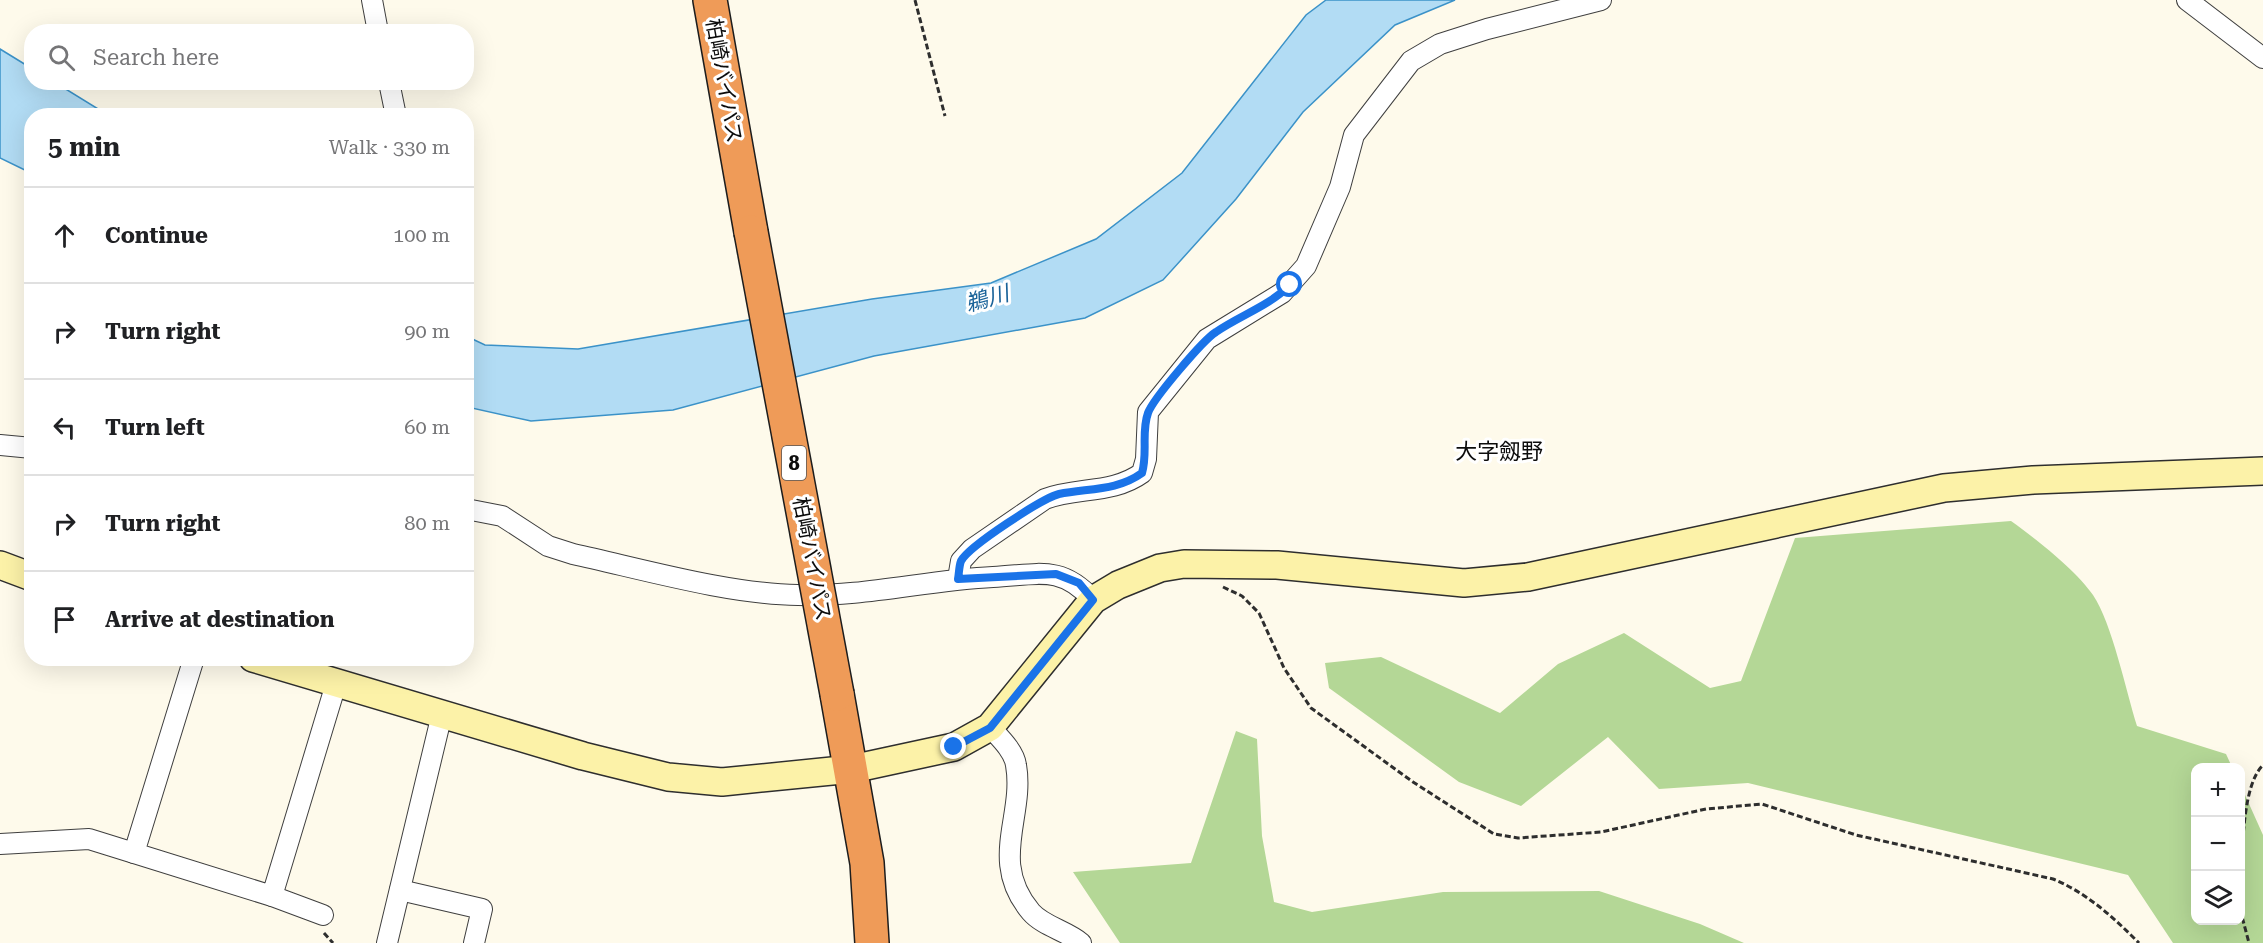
<!DOCTYPE html>
<html lang="en">
<head>
<meta charset="utf-8">
<style>
	body { margin:0; font-family:"Roboto Serif","Noto Sans JP",serif; background:#f6f6f6; color:#202124 }
	.controls { position:absolute; right:18px; bottom:18px; display:grid; overflow:hidden; border-radius:12px; box-shadow:0 6px 24px #0002 }
	.controls button { width:54px; height:54px; display:grid; place-items:center; padding:0; border:0; border-bottom:2px solid #e0e0e0; background:#fff; color:#202124; font:30px sans-serif }
	.stop { position:absolute; width:18px; height:18px; margin:-14px; border:4px solid #1a73e8; border-radius:50%; background:#fff }
	.stop.end { background:#1a73e8; border-color:#fff; box-shadow:0 2px 6px #0008 }
	.list { margin:0; padding:0; list-style:none }
	h2 { display:flex; justify-content:space-between; align-items:center; height:78px; margin:0; padding:0 24px; font-size:26px }
	h2 small { font-size:20px; font-weight:400; color:#757577 }
	.list li { display:grid; grid-template-columns:39px 1fr auto; gap:18px; align-items:center; box-sizing:border-box; height:96px; padding:0 24px; border-top:2px solid #e0e0e0 }
	.list b { display:block; font-size:22px; white-space:nowrap }
	.list em { font-size:20px; font-style:normal; color:#757577 }
	.icon { flex:none; width:33px; height:33px; fill:none; stroke:currentColor; stroke-width:2; stroke-linecap:round; stroke-linejoin:round }
	.map { position:relative; flex:none; width:2263px; height:943px; overflow:hidden }
	.search { position:absolute; background:#fff; box-shadow:0 6px 24px #0002; left:24px; top:24px; width:450px; height:66px; display:flex; align-items:center; gap:15px; box-sizing:border-box; padding:0 21px; border-radius:24px; color:#757577; font-size:22px }
	.panel { position:absolute; background:#fff; box-shadow:0 6px 24px #0002; left:24px; top:108px; width:450px; height:558px; border-radius:24px }
	.map>svg:first-child { display:block }
	.forest { fill:#b4d796 }
	.water { fill:#b2dcf4; stroke:#3b92c8; stroke-width:1.5 }
	.lines { fill:none; stroke-linecap:round; stroke-linejoin:round }
	.street-casing { stroke:#3f3f3f; stroke-width:22 }
	.secondary-casing { stroke:#2e2e2e; stroke-width:30 }
	.highway-casing { stroke:#1d1d1d; stroke-width:36 }
	.path { stroke:#2e2e2e; stroke-width:3; stroke-dasharray:6 3; stroke-linecap:butt }
	.street { stroke:#fff; stroke-width:20 }
	.secondary { stroke:#fcf2a8; stroke-width:27 }
	.highway { stroke:#ef9b58; stroke-width:33 }
	.highway-bridge-casing { stroke:#1d1d1d; stroke-width:36; stroke-linecap:butt }
	.highway-bridge { stroke:#ef9b58; stroke-width:33 }
	.route { stroke:#1a73e8; stroke-width:8 }
	.labels { text-anchor:middle; stroke-width:6; stroke-linejoin:round; paint-order:stroke }
	.shield { fill:#fff; stroke:#555; stroke-width:1.5 }
	.shield-label { font-size:20px; font-weight:bold; fill:#0c0c0c }
	.street-label { font-size:21px; fill:#0c0c0c; stroke:#fff }
	.water-label { font-size:22px; font-style:italic; fill:#1a6399; stroke:#fff }
	.neighbourhood-label { font-size:22px; fill:#0c0c0c; stroke:#fff }
</style>
</head>
<body>
<div class="map">
<svg width="2263" height="943" viewBox="0 0 2263 943">
	<rect width="100%" height="100%" fill="#fefaeb"/>
	<g class="forest">
		<path d="M 2011,521 C 2036,539 2076,570 2093,595 C 2112,623 2126,691 2137,726 L 2226,754 L 2232,767 L 2196,768 L 2196,920 L 2240,920 L 2241,786 L 2263,835 L 2263,943 L 2173,943 L 2128,875 L 1748,783 L 1659,789 L 1608,737 L 1521,806 L 1459,782 L 1329,688 L 1325,663 L 1381,657 L 1500,713 L 1558,664 L 1624,633 L 1710,688 L 1741,681 L 1795,538 Z"/>
		<path d="M 1236,731 L 1257,739 L 1262,836 L 1274,902 L 1312,912 L 1443,892 L 1599,891 L 1700,924 L 1744,943 L 1120,943 L 1073,872 L 1191,863 Z"/>
	</g>
	<g class="water">
		<path d="M 1326,0 L 1455,0 L 1395,25 L 1303,112 L 1236,199 L 1163,280 L 1085,318 L 874,356 L 673,410 L 531,421 L 467,407 L 466,336 L 485,345 L 578,349 L 872,299 L 991,283 L 1096,239 L 1182,173 L 1306,15 Z"/>
		<path d="M 0,49 L 31,68 L 32,82 L 56,83 L 108,115 L 32,116 L 31,173 L 0,158 Z"/>
	</g>
	<g class="lines">
		<defs>
			<g id="street">
				<path d="M 372,0 L 378,32"/>
				<path d="M 2187,0 L 2263,58"/>
				<path d="M 389,82 L 396,116"/>
				<path d="M 0,445 L 32,448"/>
				<path d="M 466,509 L 502,516 L 548,546 L 573,554 C 642,569 728,594 798,595 C 863,597 928,580 993,577 C 1037,575 1061,564 1093,600"/>
				<path d="M 958,579 L 961,561 L 972,549 L 1045,499 C 1077,487 1113,494 1142,473 L 1146,459 L 1148,412 L 1207,339 L 1282,293 L 1306,266 L 1340,187 L 1354,135 L 1411,61 L 1440,44 L 1487,29 L 1601,0"/>
				<path d="M 194,658 L 134,853 L 272,896 L 336,684"/>
				<path d="M 990,727 C 1000,738 1014,751 1016,765 C 1025,817 988,861 1031,912 C 1043,926 1067,931 1081,943"/>
				<path d="M 0,844 L 89,839 L 134,853"/>
				<path d="M 400,890 L 482,909 L 474,943"/>
				<path d="M 272,896 L 323,915"/>
				<path d="M 387,943 L 442,714"/>
			</g>
			<g id="secondary">
				<path d="M 0,565 L 32,577"/>
				<path d="M 253,658 L 583,756 L 668,777 L 722,782 L 852,769 L 954,747 L 990,727 L 1093,600 L 1118,585 L 1160,568 L 1184,564 L 1277,565 L 1464,583 L 1528,577 L 1944,488 L 2033,480 L 2263,471"/>
			</g>
			<g id="highway">
				<path d="M 710,0 L 751,232"/>
				<path d="M 837,694 L 867,863 L 872,943"/>
			</g>
		</defs>
		<use href="#street" class="street-casing"/>
		<use href="#secondary" class="secondary-casing"/>
		<use href="#highway" class="highway-casing"/>
		<g class="path">
			<path d="M 915,0 L 945,116"/>
			<path d="M 1223,587 L 1242,596 L 1259,613 L 1284,668 L 1311,708 L 1413,782 L 1494,834 L 1518,838 L 1601,832 L 1706,809 L 1762,804 L 1856,835 L 2053,879 C 2087,893 2113,917 2139,943"/>
			<path d="M 2240,868 C 2244,840 2243,785 2263,765"/>
			<path d="M 2240,909 L 2249,943"/>
			<path d="M 324,933 L 333,943"/>
		</g>
		<use href="#street" class="street"/>
		<use href="#secondary" class="secondary"/>
		<use href="#highway" class="highway"/>
		<defs>
			<path id="highway-bridge" d="M 751,232 L 837,694"/>
		</defs>
		<use href="#highway-bridge" class="highway-bridge-casing"/>
		<use href="#highway-bridge" class="highway-bridge"/>
	</g>
	<g class="lines">
		<path class="route" d="M 954,747 L 990,728 L 1093,600 L 1079,583 L 1056,574 L 958,579 C 959,574 959,566 961,561 C 969,546 1043,498 1059,494 C 1089,488 1117,491 1142,473 C 1148,453 1141,432 1148,413 C 1153,399 1203,340 1216,332 C 1241,315 1269,306 1290,285"/>
	</g>
	<g class="labels">
		<rect class="shield" x="782" y="446" width="24" height="34" rx="4.5"/>
		<g class="shield-label">
			<text x="794" y="470">8</text>
		</g>
		<g class="street-label">
			<text transform="translate(724 81) rotate(80)" y="7">柏崎バイパス</text>
			<text transform="translate(812 559) rotate(79)" y="7">柏崎バイパス</text>
		</g>
		<g class="water-label">
			<text transform="translate(987 298) rotate(-16)" y="8">鵜川</text>
		</g>
		<g class="neighbourhood-label">
			<text x="1499" y="459">大字劔野</text>
		</g>
	</g>
</svg>
<div class="controls">
<button>+</button>
<button>−</button>
<button><svg class="icon" aria-label="layers" viewBox="0 0 24 24"><path d="M12 4l9 5-9 5-9-5zM3 14l9 5 9-5"/></svg></button>
</div>
<div class="stop" style="left:1290px;top:285px"></div>
<div class="stop end" style="left:954px;top:747px"></div>
<div class="search"><svg class="icon" aria-label="search" viewBox="0 0 24 24"><circle cx="10" cy="10" r="6"/><path d="M15 15l6 6"/></svg>Search here</div>
<section class="panel">
<h2>5 min<small>Walk · 330 m</small></h2>
<ul class="list">
<li><svg class="icon" aria-label="ahead" viewBox="0 0 24 24"><path d="M12 20V5M6 11l6-6 6 6"/></svg><div><b>Continue</b></div><em>100 m</em></li>
<li><svg class="icon" aria-label="right" viewBox="0 0 24 24"><path d="M7 20v-9h11M14 6l5 5-5 5"/></svg><div><b>Turn right</b></div><em>90 m</em></li>
<li><svg class="icon" aria-label="left" viewBox="0 0 24 24"><path d="M17 20v-9H6M10 6l-5 5 5 5"/></svg><div><b>Turn left</b></div><em>60 m</em></li>
<li><svg class="icon" aria-label="right" viewBox="0 0 24 24"><path d="M7 20v-9h11M14 6l5 5-5 5"/></svg><div><b>Turn right</b></div><em>80 m</em></li>
<li><svg class="icon" aria-label="arrive" viewBox="0 0 24 24"><path d="M6 21V4h12l-3 4 3 4H6"/></svg><div><b>Arrive at destination</b></div></li>
</ul>
</section>
</div>
</body>
</html>
